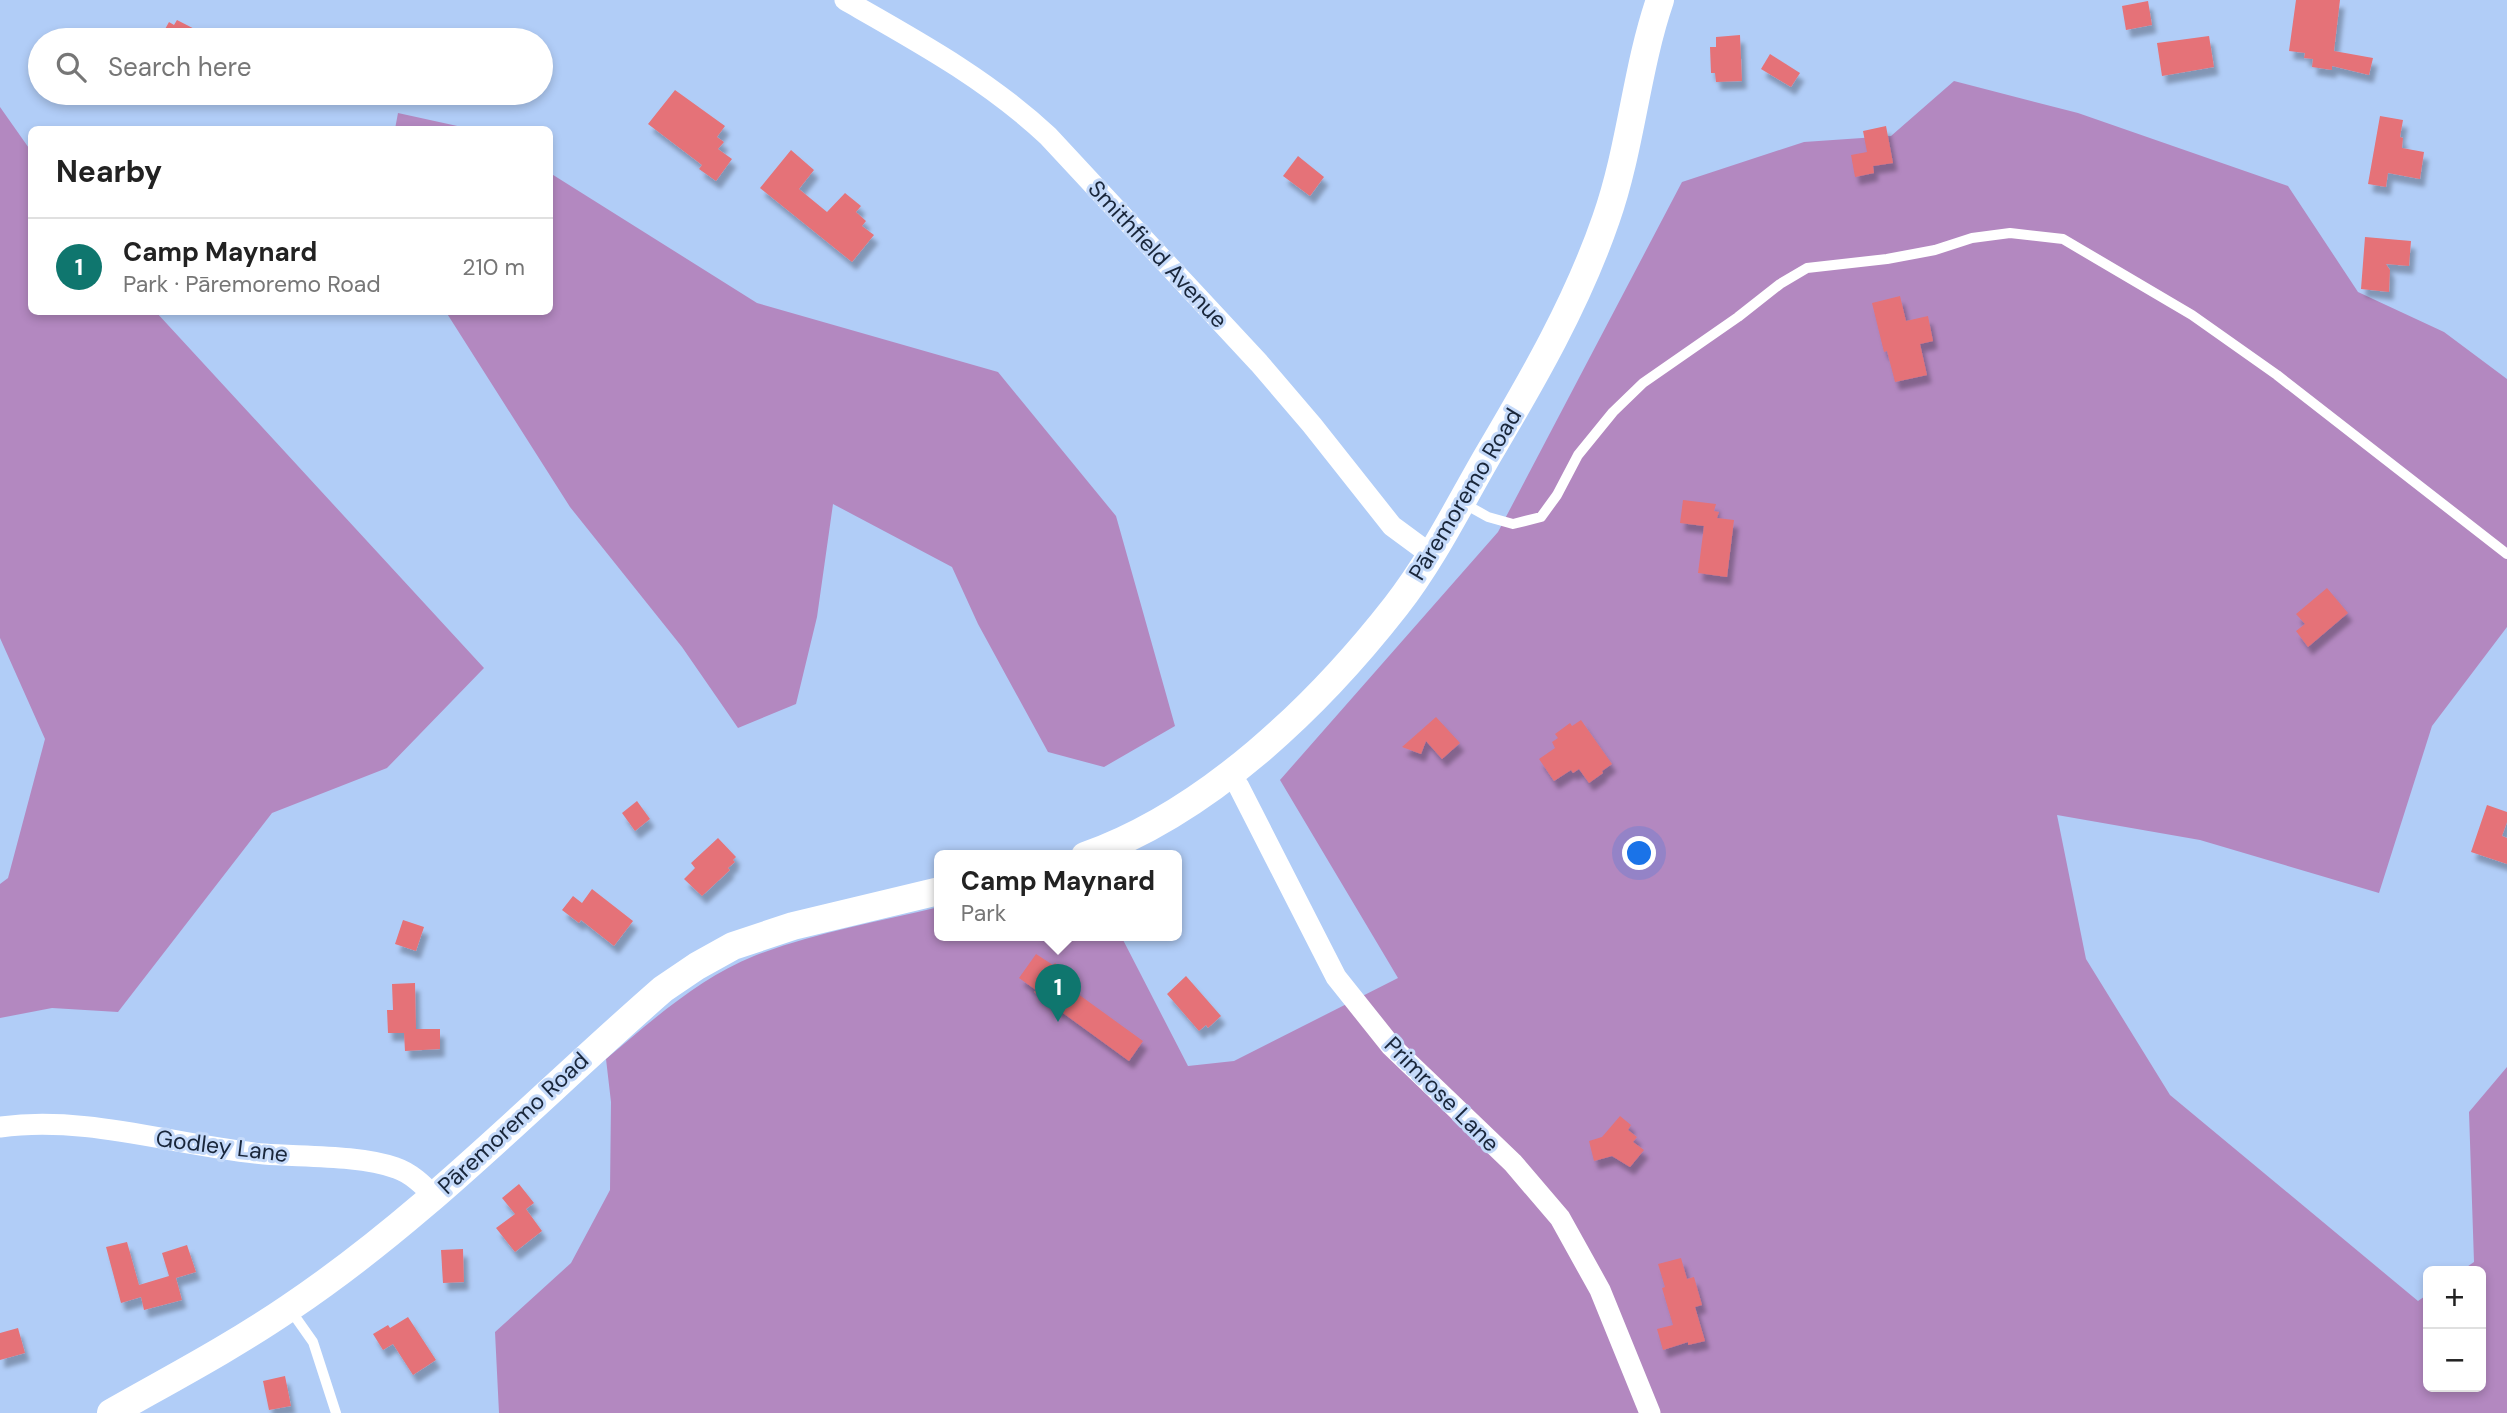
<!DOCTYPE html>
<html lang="en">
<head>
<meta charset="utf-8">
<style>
	body { margin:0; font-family:"DM Sans",sans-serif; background:#f2f2f2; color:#222 }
	.controls { position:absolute; right:21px; bottom:21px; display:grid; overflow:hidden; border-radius:10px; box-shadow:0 4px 10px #0003 }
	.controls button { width:63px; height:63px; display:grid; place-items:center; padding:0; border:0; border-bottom:2px solid #e0e0e0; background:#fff; color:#222; font:35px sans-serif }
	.you { position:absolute; left:1640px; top:854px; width:24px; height:24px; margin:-18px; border:5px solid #fff; border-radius:50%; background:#1a73e8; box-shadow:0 0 0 10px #1a73e833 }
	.badge { display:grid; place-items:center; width:46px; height:46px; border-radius:50%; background:#0f766e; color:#fff; font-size:23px; font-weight:700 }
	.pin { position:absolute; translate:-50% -58px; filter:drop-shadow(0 2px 4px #0008) }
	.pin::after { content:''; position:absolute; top:37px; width:24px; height:21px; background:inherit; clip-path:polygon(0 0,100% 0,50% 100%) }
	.popup { position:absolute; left:934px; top:850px; width:248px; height:91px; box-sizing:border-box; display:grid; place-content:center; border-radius:10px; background:#fff; filter:drop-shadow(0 2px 5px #0005); font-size:23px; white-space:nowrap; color:#767676 }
	.popup b { font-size:26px; color:#222 }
	.popup::after { content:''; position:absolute; left:50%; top:100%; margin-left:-14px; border:14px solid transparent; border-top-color:#fff }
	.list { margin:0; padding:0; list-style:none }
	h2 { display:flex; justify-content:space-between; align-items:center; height:91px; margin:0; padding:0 28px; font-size:30px }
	h2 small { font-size:23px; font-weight:400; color:#767676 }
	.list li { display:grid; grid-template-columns:46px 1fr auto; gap:21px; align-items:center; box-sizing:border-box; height:98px; padding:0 28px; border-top:2px solid #e0e0e0 }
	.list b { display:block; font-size:26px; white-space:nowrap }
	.list p { margin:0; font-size:23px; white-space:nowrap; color:#767676 }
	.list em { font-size:23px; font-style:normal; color:#767676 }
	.icon { flex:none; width:38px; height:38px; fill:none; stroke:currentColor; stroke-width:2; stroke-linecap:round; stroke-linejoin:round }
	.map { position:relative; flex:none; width:2507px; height:1413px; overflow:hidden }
	.search { position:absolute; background:#fff; box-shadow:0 4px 10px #0003; left:28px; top:28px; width:525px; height:77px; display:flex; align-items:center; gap:18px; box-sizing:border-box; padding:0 24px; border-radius:38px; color:#767676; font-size:26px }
	.panel { position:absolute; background:#fff; box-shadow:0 4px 10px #0003; left:28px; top:126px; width:525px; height:189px; border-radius:10px }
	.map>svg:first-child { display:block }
	.green { fill:#b388c0 }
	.building { fill:#e57278; filter:url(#shadow) }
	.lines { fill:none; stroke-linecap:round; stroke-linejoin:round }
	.lane { stroke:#fff; stroke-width:10 }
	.street { stroke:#fff; stroke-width:21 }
	.secondary { stroke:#fff; stroke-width:28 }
	.labels { text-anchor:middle; stroke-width:6; stroke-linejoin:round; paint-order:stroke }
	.street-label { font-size:23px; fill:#19263a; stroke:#c5dafa }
</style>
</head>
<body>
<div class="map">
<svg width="2507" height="1413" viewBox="0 0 2507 1413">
	<defs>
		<filter id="shadow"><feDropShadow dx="4.5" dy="8" stdDeviation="2" flood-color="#0004"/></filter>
	</defs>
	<rect width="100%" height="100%" fill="#b1cdf7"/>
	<g class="green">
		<path d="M 1954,81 L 2078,113 L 2288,186 L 2358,292 L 2444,332 L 2507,379 L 2507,627 L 2432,726 L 2379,893 L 2200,840 L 2057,815 L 2086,959 L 2170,1095 L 2418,1301 L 2428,1294 L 2428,1387 L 2481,1387 L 2481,1271 L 2461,1271 L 2474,1262 L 2469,1112 L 2507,1067 L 2507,1413 L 499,1413 L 495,1332 L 571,1263 L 610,1190 L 611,1102 L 606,1059 C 650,1022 699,978 754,956 C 813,933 877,922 939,907 L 939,936 L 1121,936 L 1188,1066 L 1234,1061 L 1398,978 L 1280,780 L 1498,532 L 1682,182 L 1804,142 L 1891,136 Z"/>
		<path d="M 0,107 L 31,151 L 32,312 L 156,312 L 484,668 L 387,768 L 272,813 L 118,1012 L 52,1008 L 0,1018 L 0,884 L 8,878 L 45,739 L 0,638 Z"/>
		<path d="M 398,113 L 471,129 L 472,129 L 395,129 Z"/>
		<path d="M 550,173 L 757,303 L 998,372 L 1116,516 L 1175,726 L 1104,767 L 1048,752 L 978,624 L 952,567 L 833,504 L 817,617 L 796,704 L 738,728 L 682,647 L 570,507 L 446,312 L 550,312 Z"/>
	</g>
	<g class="building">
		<path d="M 2296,0 L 2340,0 L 2334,51 L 2373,58 L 2369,75 L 2332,66 L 2332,70 L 2312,67 L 2313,59 L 2304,58 L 2305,53 L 2289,51 Z"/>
		<path d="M 2148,1 L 2152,25 L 2126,30 L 2122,6 Z"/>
		<path d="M 177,20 L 216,40 L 159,40 L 169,22 L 174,25 Z"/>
		<path d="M 1740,35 L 1742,81 L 1716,82 L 1715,73 L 1711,73 L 1710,47 L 1716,47 L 1716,37 Z"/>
		<path d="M 2209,36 L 2214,67 L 2162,76 L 2157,43 Z"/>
		<path d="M 1770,54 L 1800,73 L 1791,87 L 1761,69 Z"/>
		<path d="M 675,90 L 725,126 L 717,137 L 724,142 L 718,149 L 732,159 L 716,181 L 699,169 L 702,165 L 648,124 Z"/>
		<path d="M 2380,116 L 2403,120 L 2400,137 L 2403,138 L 2402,148 L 2424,152 L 2420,179 L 2388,173 L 2386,187 L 2368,184 Z"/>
		<path d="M 1886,126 L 1893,163 L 1873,166 L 1874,173 L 1855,177 L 1851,155 L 1867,152 L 1863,131 Z"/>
		<path d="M 791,150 L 814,170 L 799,189 L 827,212 L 845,193 L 861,206 L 856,212 L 866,221 L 862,226 L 874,235 L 852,262 L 760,188 Z"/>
		<path d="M 1298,156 L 1324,177 L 1310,196 L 1283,176 Z"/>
		<path d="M 2365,237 L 2411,241 L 2409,266 L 2386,264 L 2390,270 L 2389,292 L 2361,289 Z"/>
		<path d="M 1900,296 L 1906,321 L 1928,316 L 1933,341 L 1920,344 L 1927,375 L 1895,382 L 1887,351 L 1884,352 L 1872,303 Z"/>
		<path d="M 1683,500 L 1716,504 L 1714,511 L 1719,512 L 1717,518 L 1734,520 L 1727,577 L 1698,573 L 1704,526 L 1680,523 Z"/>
		<path d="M 2327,588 L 2348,613 L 2308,647 L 2296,631 L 2305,624 L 2296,614 Z"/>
		<path d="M 1436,717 L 1460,743 L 1442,759 L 1426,741 L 1421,754 L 1402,747 Z"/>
		<path d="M 1581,720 L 1612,764 L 1602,771 L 1603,773 L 1589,783 L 1579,769 L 1573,773 L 1571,770 L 1554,781 L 1539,759 L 1555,748 L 1552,742 L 1558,738 L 1555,734 L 1570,723 L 1572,726 Z"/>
		<path d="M 637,801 L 650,819 L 635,831 L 622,813 Z"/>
		<path d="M 2487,805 L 2507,812 L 2507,822 L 2502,836 L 2507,838 L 2507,864 L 2471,852 Z"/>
		<path d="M 718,838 L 736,857 L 733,860 L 735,862 L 728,868 L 730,870 L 702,896 L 684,879 L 695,868 L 691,863 Z"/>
		<path d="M 592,889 L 633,921 L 614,946 L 581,920 L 579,923 L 562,910 L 573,896 L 582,903 Z"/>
		<path d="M 403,920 L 424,927 L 416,951 L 395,944 Z"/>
		<path d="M 1036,954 L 1053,965 L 1055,963 L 1073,976 L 1067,983 L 1079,992 L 1078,994 L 1143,1041 L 1129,1061 L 1034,992 L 1036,990 L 1019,978 Z"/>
		<path d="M 1186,976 L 1221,1016 L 1208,1028 L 1206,1025 L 1199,1031 L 1167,994 Z"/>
		<path d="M 415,983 L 416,1029 L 440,1029 L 440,1049 L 405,1051 L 404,1033 L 388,1033 L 387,1010 L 393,1010 L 392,984 Z"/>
		<path d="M 1620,1116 L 1631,1125 L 1628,1130 L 1637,1137 L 1633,1142 L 1644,1150 L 1630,1167 L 1612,1156 L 1594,1161 L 1589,1141 L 1602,1137 Z"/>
		<path d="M 519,1184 L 534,1203 L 526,1209 L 542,1231 L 515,1252 L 496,1228 L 515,1214 L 502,1198 Z"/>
		<path d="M 127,1242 L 139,1285 L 169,1276 L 162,1253 L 187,1245 L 196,1272 L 176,1278 L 182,1300 L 144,1310 L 141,1297 L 121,1303 L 106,1247 Z"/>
		<path d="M 463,1249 L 464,1282 L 443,1283 L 441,1250 Z"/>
		<path d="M 1681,1258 L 1687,1279 L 1694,1277 L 1702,1305 L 1695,1307 L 1705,1341 L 1688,1345 L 1688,1342 L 1663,1350 L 1657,1329 L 1673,1325 L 1662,1288 L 1665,1287 L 1658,1264 Z"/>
		<path d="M 408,1317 L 436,1360 L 413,1375 L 393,1344 L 383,1350 L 373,1334 L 388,1325 L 390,1328 Z"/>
		<path d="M 18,1328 L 25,1353 L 0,1360 L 0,1333 Z"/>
		<path d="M 285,1376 L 291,1406 L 269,1410 L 263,1381 Z"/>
	</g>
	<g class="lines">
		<g class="lane">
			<path d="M 1463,503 L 1488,517 L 1513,524 L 1541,517 L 1557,495 L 1578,455 L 1613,412 L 1643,383 L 1738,317 L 1780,284 L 1807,268 L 1887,259 L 1935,250 L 1972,238 L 2010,233 L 2063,239 L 2192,315 L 2277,375 L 2507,554"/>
			<path d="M 289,1308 L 313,1342 L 336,1413"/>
		</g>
		<g class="street">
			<path d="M 845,0 C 917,41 987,79 1048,136 L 1259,363 L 1312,425 L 1392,526 L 1430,554"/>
			<path d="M 1230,774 L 1239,787 L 1336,977 L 1391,1046 L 1513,1163 L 1560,1218 L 1600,1290 L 1650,1413"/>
			<path d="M 0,1127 C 89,1115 175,1146 264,1154 C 302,1157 360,1155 396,1168 C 411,1173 423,1185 434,1196"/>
		</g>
		<g class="secondary">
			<path d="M 1085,856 C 1207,813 1318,706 1396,606 C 1432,560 1459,505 1488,455 C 1533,379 1577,303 1606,219 C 1631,148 1636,70 1660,0"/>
			<path d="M 111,1413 C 171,1379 232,1347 289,1308 C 425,1217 540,1096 663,989 L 697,966 L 733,946 L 793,926 L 939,891"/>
		</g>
	</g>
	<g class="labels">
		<g class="street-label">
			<text transform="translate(1158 254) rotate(47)" y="8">Smithfield Avenue</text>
			<text transform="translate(1465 494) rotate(-59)" y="8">Pāremoremo Road</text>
			<text transform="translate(1442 1094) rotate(45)" y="8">Primrose Lane</text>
			<text transform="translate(513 1123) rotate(-43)" y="8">Pāremoremo Road</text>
			<text transform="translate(222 1146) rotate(7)" y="8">Godley Lane</text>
		</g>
	</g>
</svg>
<div class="controls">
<button>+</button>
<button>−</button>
</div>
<div class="you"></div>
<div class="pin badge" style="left:1058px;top:1022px">1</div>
<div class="popup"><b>Camp Maynard</b>Park</div>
<div class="search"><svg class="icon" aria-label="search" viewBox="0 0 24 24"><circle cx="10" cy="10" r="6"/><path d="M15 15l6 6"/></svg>Search here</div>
<section class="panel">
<h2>Nearby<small></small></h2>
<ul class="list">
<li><span class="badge">1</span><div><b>Camp Maynard</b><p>Park · Pāremoremo Road</p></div><em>210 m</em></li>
</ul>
</section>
</div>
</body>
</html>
